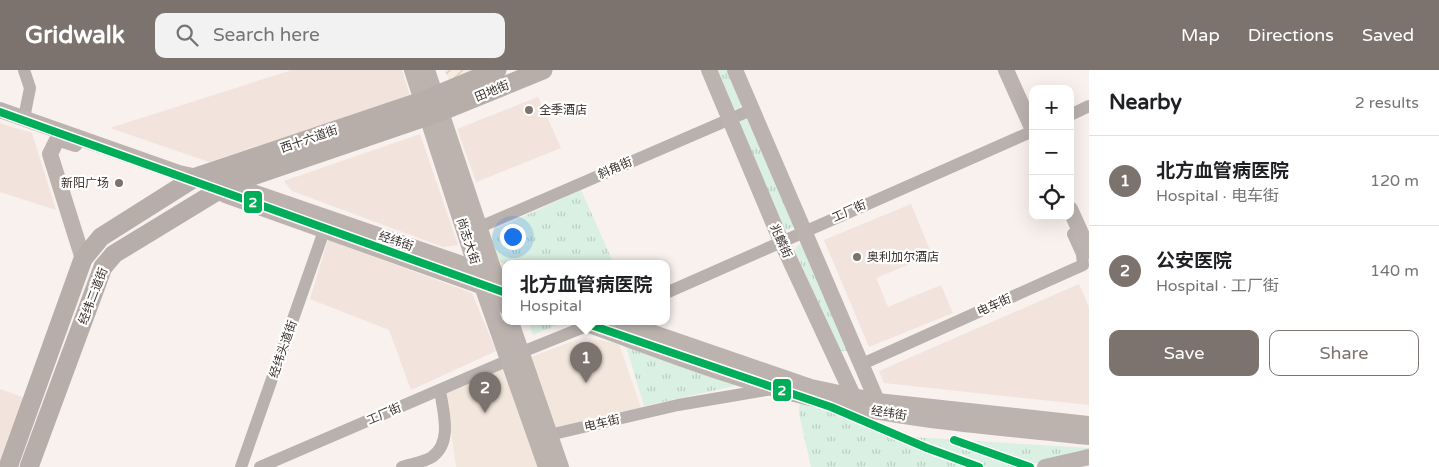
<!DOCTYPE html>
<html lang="en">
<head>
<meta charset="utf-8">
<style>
	body { margin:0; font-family:"Varela Round","Noto Sans SC",sans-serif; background:#f2f2f2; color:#202124 }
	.controls { position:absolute; right:15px; top:15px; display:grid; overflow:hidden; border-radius:10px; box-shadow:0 5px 20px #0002 }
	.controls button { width:45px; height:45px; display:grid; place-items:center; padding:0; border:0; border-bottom:1px solid #e0e0e0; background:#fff; color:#202124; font:25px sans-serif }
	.you { position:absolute; left:512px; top:166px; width:18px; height:18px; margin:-12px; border:4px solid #fff; border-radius:50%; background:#1a73e8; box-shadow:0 0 0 8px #1a73e833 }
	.badge { display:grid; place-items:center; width:32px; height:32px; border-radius:50%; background:#7c736f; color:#fff; font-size:16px; font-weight:700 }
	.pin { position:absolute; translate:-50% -41px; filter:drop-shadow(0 1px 2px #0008) }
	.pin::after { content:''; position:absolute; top:26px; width:18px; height:15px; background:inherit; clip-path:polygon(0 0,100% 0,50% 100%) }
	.popup { position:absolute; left:502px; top:190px; width:168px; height:65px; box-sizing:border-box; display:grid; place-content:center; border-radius:10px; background:#fff; filter:drop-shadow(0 1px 4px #0005); font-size:16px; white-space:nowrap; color:#757577 }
	.popup b { font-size:19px; color:#202124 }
	.popup::after { content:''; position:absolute; left:50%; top:100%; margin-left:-10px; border:10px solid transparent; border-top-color:#fff }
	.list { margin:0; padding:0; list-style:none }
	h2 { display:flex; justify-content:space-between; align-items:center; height:65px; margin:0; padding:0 20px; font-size:21px }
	h2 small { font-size:16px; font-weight:400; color:#757577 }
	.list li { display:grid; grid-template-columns:32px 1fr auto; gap:15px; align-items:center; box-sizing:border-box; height:90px; padding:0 20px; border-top:1px solid #e0e0e0 }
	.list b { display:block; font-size:19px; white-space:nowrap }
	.list p { margin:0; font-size:16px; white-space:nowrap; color:#757577 }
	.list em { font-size:16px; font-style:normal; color:#757577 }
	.actions { display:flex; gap:10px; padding:15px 20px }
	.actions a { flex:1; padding:11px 0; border:1px solid #7c736f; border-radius:10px; text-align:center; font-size:18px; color:#7c736f }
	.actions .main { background:#7c736f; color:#fff }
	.icon { flex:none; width:28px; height:28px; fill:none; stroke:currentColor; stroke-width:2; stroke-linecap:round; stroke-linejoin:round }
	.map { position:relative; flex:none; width:1089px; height:397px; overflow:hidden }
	header { display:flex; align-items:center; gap:30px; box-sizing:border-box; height:70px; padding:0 25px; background:#7c736f; color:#fff }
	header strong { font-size:24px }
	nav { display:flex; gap:28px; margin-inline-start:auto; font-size:18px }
	.search { width:350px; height:45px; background:#f2f2f2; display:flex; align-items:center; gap:12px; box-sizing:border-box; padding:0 18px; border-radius:10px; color:#757577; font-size:19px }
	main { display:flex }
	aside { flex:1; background:#fff }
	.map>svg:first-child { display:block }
	.built { fill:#f2e3dd }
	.industrial { fill:url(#industrial-furrows) }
	.medical { fill:#f3e6dc }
	.grass { fill:url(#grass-tufts) }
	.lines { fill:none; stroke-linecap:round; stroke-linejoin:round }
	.minor { stroke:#b9b1ae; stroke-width:12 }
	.major { stroke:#bcb3af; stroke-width:16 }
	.highway { stroke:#b7aeaa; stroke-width:19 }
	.metro-1-casing { stroke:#fff; stroke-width:11 }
	.metro-1 { stroke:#00ae59; stroke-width:8 }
	.poi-dot { fill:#7c736f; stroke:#fff; stroke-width:2 }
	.labels { text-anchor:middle; stroke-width:4.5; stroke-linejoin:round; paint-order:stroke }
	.street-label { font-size:12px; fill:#3a2f2b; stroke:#fff }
	.poi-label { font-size:12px; fill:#3a2f2b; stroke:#fff; text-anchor:start }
	.line-badge { stroke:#fff; stroke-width:2 }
	.badge-label { font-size:14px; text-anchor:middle; font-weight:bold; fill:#fff }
</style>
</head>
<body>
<header>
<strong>Gridwalk</strong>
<div class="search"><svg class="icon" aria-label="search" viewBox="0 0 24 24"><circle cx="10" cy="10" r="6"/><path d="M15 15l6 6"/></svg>Search here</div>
<nav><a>Map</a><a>Directions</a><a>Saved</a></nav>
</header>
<main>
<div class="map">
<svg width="1089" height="397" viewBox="0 0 1089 397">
	<defs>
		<pattern id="industrial-furrows" width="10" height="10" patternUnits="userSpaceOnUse" patternTransform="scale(1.25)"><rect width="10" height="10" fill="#f7eadf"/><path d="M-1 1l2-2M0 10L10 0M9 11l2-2" fill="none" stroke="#d4c9c0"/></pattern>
		<pattern id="grass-tufts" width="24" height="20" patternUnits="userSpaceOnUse" patternTransform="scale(1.25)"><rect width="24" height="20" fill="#daf0e2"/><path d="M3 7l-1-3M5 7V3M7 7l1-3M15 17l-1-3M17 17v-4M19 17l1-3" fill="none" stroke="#bccec2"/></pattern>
	</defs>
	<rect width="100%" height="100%" fill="#f8f1ee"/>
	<g class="built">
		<path d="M 292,0 L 402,0 L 410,26 L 209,92 L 110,58 Z"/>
		<path d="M 538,27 L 561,78 L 476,112 L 457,59 Z"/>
		<path d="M 0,53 L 32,63 L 56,140 L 0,122 Z"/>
		<path d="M 420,64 L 458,175 L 443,177 L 292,121 L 284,111 Z"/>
		<path d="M 911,134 L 932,185 L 876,208 L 888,237 L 941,215 L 953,243 L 869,277 L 824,170 Z"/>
		<path d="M 328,170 L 472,223 L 496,281 L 411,320 L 389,260 L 310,229 Z"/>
		<path d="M 1079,214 L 1089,237 L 1089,335 L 884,313 L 879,301 Z"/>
		<path d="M 0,319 L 25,328 L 0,395 Z"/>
	</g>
	<path class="industrial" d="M 444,0 L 477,0 L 450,12 Z"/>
	<g class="medical">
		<path d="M 584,267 L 619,274 L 641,338 L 554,358 L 531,287 Z"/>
		<path d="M 501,298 L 526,356 L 539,397 L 456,397 L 446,323 Z"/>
	</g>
	<g class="grass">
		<path d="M 713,0 L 731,0 L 742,34 L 739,39 L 732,39 Z"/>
		<path d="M 749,48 L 794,157 L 787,160 L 783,159 L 738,55 L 743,49 Z"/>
		<path d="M 581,120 L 614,194 L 506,194 L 506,196 C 494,187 486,173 496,159 Z"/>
		<path d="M 801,174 L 804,176 L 848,281 L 840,281 L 796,183 L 796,177 Z"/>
		<path d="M 528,252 L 564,252 L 533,265 Z"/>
		<path d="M 622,273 L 736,313 L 734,316 L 644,336 L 627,279 Z"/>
		<path d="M 803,331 L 895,366 L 1089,378 L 1089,379 L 1021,397 L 811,397 L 799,343 L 799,336 Z"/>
	</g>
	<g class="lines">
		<g class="minor">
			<path d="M 1070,45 L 1089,36"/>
			<path d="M 24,48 L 30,18 L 24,0"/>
			<path d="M 480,157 L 751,40"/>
			<path d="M 666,223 L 1033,61"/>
			<path d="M 522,282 L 589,255"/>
			<path d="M 860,295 L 1083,195 L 1082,184 L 1073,164"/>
			<path d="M 549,365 L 678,335 L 772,319"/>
			<path d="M 241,397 L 324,161"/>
			<path d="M 260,397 L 509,290"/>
			<path d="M 402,397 C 411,394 424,392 432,387 C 453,372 443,342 440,320"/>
		</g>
		<g class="major">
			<path d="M 412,0 L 482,216 L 546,397"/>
			<path d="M 427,0 L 506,237"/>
			<path d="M 709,0 L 781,171 L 856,332"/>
			<path d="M 735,0 L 877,331"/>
			<path d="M 1006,0 L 1033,60"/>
			<path d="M 0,40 L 179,103 L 229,114 L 506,209"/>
			<path d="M 75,74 L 60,69 L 56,72 L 50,84 L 83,189"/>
			<path d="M 225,125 L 506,225"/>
			<path d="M 1070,139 L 1089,181"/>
			<path d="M 511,252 L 561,397"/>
			<path d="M 581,252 C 659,280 738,312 819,330 C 907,351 999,357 1089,367"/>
			<path d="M 622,252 L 811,317 L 877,331 L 1089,354"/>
			<path d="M 1045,397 L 1089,387"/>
		</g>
		<g class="highway">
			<path d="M 8,397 L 83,189 L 101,167 L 196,107 L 422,31 L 497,0"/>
			<path d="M 29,397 L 103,197 L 114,184 L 229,114 L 440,42 L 543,0"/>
		</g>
		<defs>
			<g id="metro-1">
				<path d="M 0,42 L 506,223"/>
				<path d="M 582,252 L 831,337 L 927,378 L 979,397"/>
				<path d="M 954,370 L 1030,397"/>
			</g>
		</defs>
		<use href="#metro-1" class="metro-1-casing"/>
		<use href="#metro-1" class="metro-1"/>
	</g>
	<g class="poi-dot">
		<circle cx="529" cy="40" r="5"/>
		<circle cx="119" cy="113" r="5"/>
		<circle cx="857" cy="187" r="5"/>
	</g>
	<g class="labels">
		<g class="street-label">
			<text transform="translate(492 21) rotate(-22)" y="4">田地街</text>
			<text transform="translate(309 69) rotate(-19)" y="4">西十六道街</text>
			<text transform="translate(615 98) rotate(-23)" y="4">斜角街</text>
			<text transform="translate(849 141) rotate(-24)" y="4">工厂街</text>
			<text transform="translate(396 171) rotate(19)" y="4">经纬街</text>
			<text transform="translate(468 171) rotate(72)" y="4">尚志大街</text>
			<text transform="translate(781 171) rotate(66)" y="4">兆麟街</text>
			<text transform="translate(93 226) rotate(-69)" y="4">经纬二道街</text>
			<text transform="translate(994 235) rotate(-24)" y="4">电车街</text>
			<text transform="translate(283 279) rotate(-71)" y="4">经纬头道街</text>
			<text transform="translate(889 343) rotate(9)" y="4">经纬街</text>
			<text transform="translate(384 344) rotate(-23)" y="4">工厂街</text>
			<text transform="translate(602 353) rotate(-13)" y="4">电车街</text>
		</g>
		<g class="poi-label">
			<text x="539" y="44">全季酒店</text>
			<text x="109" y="117" text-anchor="end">新阳广场</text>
			<text x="867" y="191">奥利加尔酒店</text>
		</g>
	</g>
	<g class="line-badge">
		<rect x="243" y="120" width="20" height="24" rx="5" fill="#00ae59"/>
		<rect x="772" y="308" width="20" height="24" rx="5" fill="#00ae59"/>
	</g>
	<g class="badge-label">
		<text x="253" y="137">2</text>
		<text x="782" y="325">2</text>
	</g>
</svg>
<div class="controls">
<button>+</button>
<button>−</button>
<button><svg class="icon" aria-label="locate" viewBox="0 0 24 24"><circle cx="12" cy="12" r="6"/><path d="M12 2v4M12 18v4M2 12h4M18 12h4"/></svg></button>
</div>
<div class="you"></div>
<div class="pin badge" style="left:586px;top:313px">1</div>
<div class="popup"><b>北方血管病医院</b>Hospital</div>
<div class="pin badge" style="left:485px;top:343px">2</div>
</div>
<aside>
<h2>Nearby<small>2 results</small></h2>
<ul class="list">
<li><span class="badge">1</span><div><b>北方血管病医院</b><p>Hospital · 电车街</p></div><em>120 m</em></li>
<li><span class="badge">2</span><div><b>公安医院</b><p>Hospital · 工厂街</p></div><em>140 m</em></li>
</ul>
<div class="actions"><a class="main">Save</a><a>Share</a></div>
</aside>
</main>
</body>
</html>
